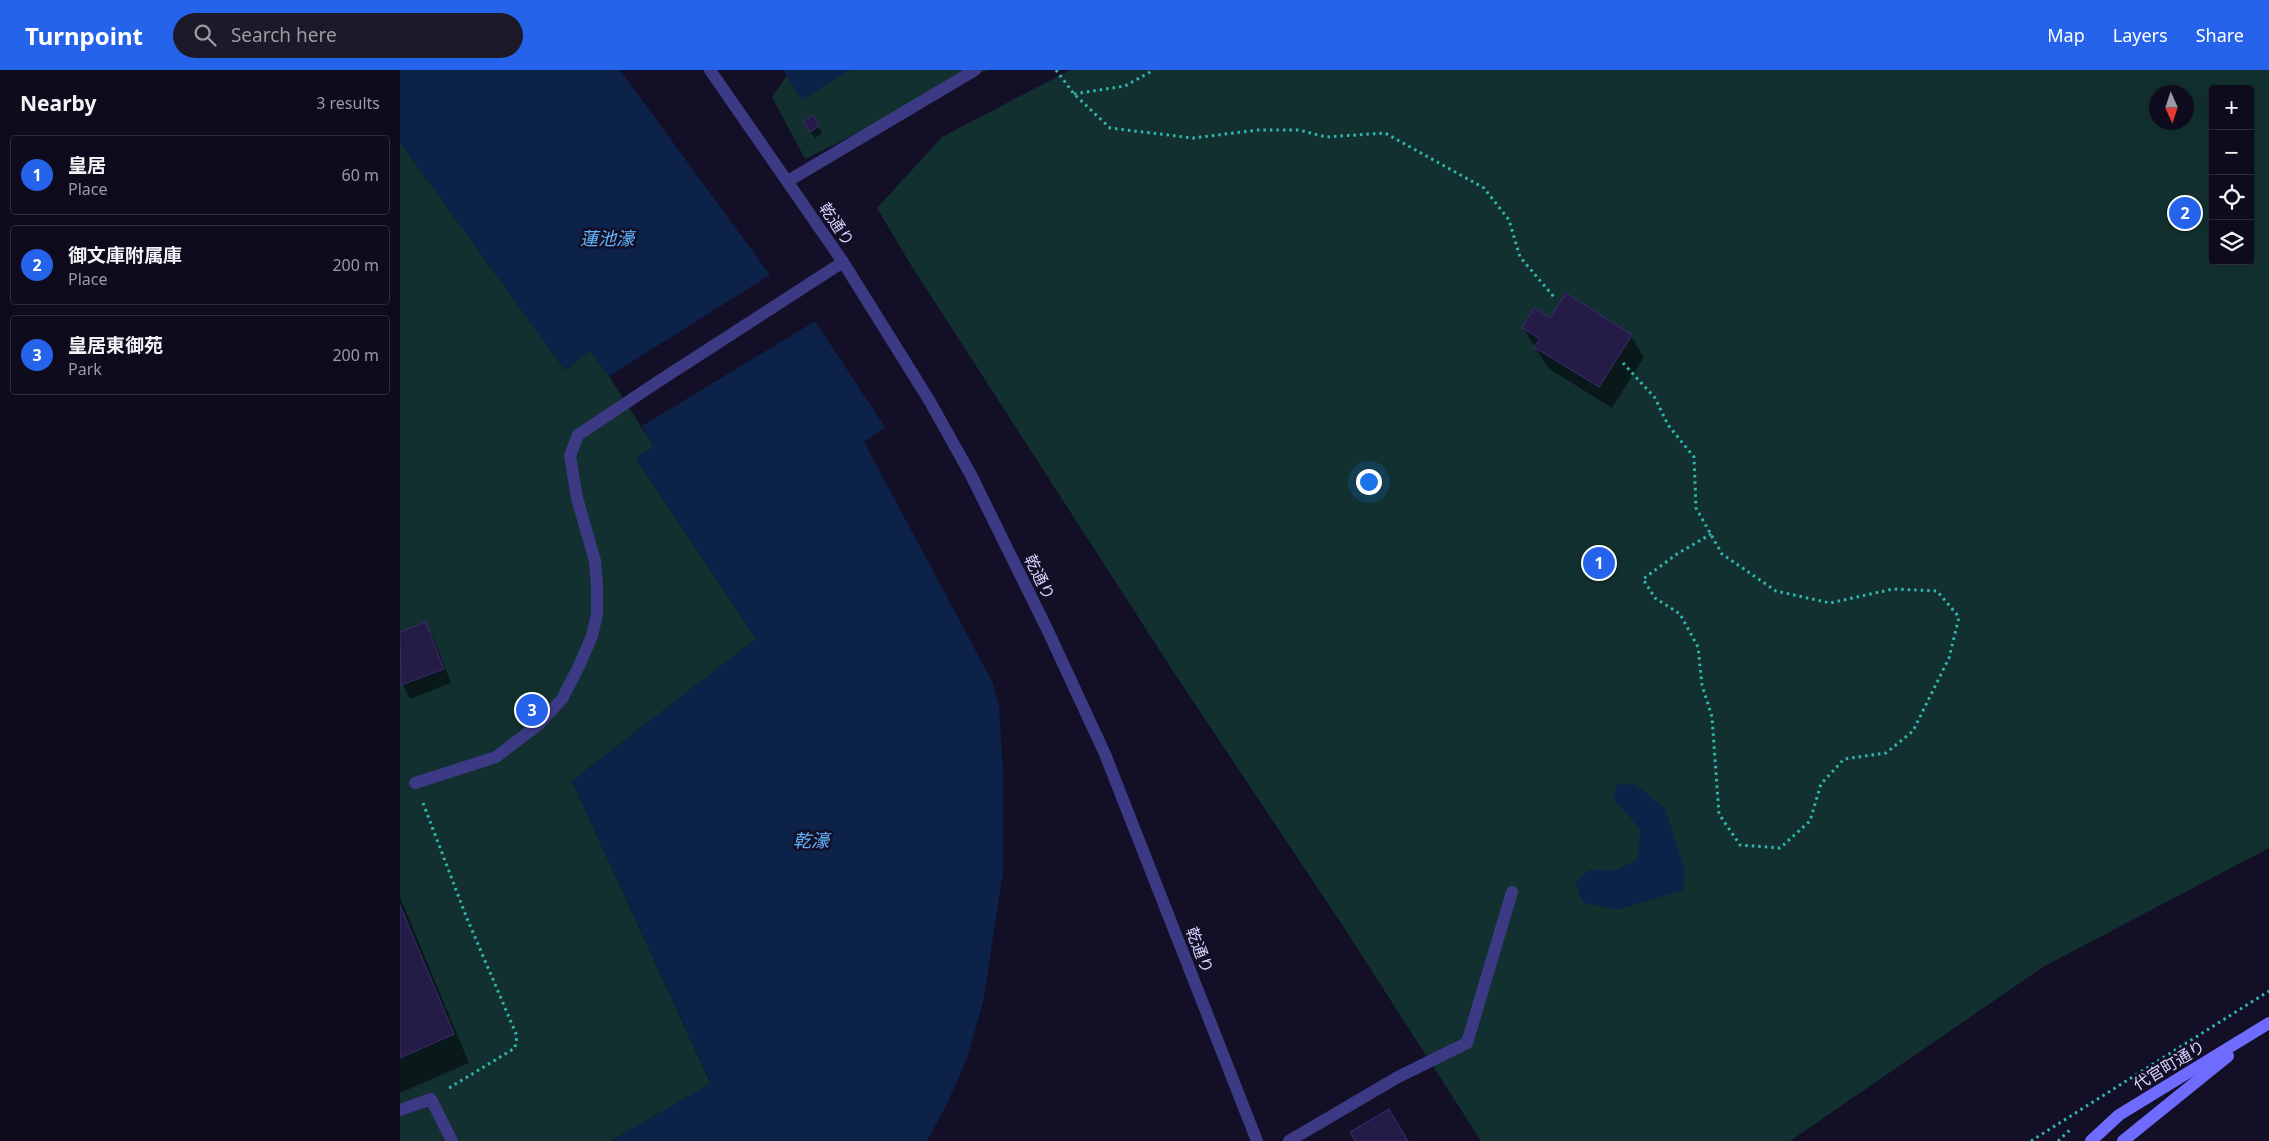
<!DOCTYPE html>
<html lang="en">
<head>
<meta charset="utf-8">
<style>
	body { margin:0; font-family:"Noto Sans","Noto Sans JP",sans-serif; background:#1c1929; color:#f1f3f6 }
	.controls { position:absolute; right:15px; top:15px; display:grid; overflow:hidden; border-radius:5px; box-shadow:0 2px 12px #0003 }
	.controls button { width:45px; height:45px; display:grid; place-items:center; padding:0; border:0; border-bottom:1px solid #2e2b3b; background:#0e0b1c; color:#f1f3f6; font:25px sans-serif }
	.compass { position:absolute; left:1749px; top:15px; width:45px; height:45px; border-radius:50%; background:#0e0b1c; box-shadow:0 2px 12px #0003; rotate:177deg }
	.you { position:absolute; left:968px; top:411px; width:18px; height:18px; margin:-12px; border:4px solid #fff; border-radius:50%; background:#1a73e8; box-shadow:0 0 0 8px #1a73e833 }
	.badge { display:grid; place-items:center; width:32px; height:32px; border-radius:50%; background:#2563eb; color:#fff; font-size:16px; font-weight:700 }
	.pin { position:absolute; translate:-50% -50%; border:2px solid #fff; box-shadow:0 1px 5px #0006 }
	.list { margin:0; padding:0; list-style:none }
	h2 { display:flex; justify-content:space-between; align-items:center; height:65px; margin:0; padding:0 20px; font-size:21px }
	h2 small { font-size:16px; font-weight:400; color:#9b9ba3 }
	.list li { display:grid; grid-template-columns:32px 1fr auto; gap:15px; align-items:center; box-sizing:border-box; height:80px; margin:0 10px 10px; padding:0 10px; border:1px solid #2e2b3b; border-radius:5px }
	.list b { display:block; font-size:19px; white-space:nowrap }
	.list p { margin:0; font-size:16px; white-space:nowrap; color:#9b9ba3 }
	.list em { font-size:16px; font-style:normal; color:#9b9ba3 }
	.icon { flex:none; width:28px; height:28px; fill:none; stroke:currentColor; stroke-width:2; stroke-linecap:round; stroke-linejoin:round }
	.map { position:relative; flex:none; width:1869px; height:1071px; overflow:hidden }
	header { display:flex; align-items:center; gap:30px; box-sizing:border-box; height:70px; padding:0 25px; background:#2563eb; color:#fff }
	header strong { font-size:24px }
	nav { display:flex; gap:28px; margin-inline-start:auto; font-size:18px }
	.search { width:350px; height:45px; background:#1c1929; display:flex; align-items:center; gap:12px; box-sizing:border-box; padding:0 18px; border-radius:28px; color:#9b9ba3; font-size:19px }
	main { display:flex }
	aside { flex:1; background:#0e0b1c }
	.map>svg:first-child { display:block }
	.green { fill:#12302f; fill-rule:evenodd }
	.water { fill:#0c2248 }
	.shadow { fill:#0007 }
	.building { fill:#241b47; stroke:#3b2d73 }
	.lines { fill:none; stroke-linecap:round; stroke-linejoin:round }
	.path { stroke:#2fb8b0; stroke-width:3; stroke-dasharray:2.5 4; stroke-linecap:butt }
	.lane { stroke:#3d3a85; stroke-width:12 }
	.street { stroke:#3d3a85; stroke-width:12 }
	.secondary { stroke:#6f6bff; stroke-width:12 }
	.labels { text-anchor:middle; stroke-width:5; stroke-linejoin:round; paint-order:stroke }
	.street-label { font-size:16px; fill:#d9d4ff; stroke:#130f26 }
	.water-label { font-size:18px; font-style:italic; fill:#62b6ff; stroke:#130f26 }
</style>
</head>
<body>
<header>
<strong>Turnpoint</strong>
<div class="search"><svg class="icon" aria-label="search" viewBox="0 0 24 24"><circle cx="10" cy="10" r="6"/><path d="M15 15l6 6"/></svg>Search here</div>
<nav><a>Map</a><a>Layers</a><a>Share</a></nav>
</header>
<main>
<aside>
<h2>Nearby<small>3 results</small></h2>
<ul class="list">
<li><span class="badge">1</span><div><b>皇居</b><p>Place</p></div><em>60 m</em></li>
<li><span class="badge">2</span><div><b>御文庫附属庫</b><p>Place</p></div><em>200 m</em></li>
<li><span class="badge">3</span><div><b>皇居東御苑</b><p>Park</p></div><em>200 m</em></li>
</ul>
</aside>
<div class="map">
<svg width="1869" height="1071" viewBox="0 0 1869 1071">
	<rect width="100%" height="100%" fill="#130f26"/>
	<g class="green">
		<path d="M 391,0 L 587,0 L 405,89 L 372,27 Z"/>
		<path d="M 670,0 L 1869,0 L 1869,778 L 1643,897 L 1390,1071 L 1081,1071 L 941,853 L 773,601 L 509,192 L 477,138 L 542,67 ZM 1813,19 L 1850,19 L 1850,191 L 1813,191 ZM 1756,22 L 1786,22 L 1786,52 L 1756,52 ZM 1166,224 L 1232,265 L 1199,317 L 1135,277 L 1140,269 L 1122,258 L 1134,238 L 1150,248 Z"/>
		<path d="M 0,72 L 165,300 L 190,281 L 209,306 L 254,377 L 236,388 L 356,569 L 172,711 L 311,1014 L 211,1071 L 0,1071 Z"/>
	</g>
	<g class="water">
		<path d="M 0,0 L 220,0 L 370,205 L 209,306 L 190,281 L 165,300 L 0,72 Z"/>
		<path d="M 383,0 L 450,0 L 402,30 Z"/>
		<path d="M 415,251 L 485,357 L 464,372 L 593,613 L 599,636 L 603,702 L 603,802 L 583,933 L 567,988 L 547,1034 L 527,1071 L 211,1071 L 311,1013 L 172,711 L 356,569 L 236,388 L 254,377 L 242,356 Z"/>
		<path d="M 1217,714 L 1236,715 L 1265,738 L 1284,798 L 1283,820 L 1217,840 L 1183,832 L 1175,813 L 1189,800 L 1216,800 L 1238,789 L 1240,760 L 1229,746 L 1213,730 Z"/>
	</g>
	<g class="shadow">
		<path d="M 412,47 L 422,63 L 415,68 L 409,59 Z"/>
		<path d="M 1151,249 L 1231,266 L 1244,287 L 1212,338 L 1148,298 L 1123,258 Z"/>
		<path d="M 25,554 L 34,568 L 51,613 L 10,629 L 0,609 L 0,564 Z"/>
		<path d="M 0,827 L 69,993 L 0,1023 Z"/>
	</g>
	<g class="building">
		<path d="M 413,45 L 419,56 L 410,62 L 403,52 Z"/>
		<path d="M 1166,223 L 1232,265 L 1199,317 L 1134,277 L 1140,269 L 1122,258 L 1134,238 L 1150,248 Z"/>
		<path d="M 26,552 L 44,599 L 1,615 L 0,562 Z"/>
		<path d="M 0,835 L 54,964 L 0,988 Z"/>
		<path d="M 989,1039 L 1008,1071 L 955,1071 L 950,1062 Z"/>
	</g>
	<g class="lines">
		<g class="path">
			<path d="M 656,0 L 674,24 L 710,58 L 793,68 L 858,60 L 899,60 L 926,67 L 985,63 L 1084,118 L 1109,150 L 1120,187 L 1154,227"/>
			<path d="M 674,24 L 725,16 L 754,0"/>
			<path d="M 1223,293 L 1255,328 L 1268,355 L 1294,387 L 1296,438 L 1322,484 L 1376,521 L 1430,533 L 1493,519 L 1537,521 L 1559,547 L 1549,588 L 1513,661 L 1486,683 L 1444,689 L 1421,714 L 1410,751 L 1380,778 L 1340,775 L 1319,744 L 1312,647 L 1302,615 L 1298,577 L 1280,544 L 1255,528 L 1243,509 L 1277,484 L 1311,464"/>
			<path d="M 23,733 L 66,846 L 117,966 L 115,978 L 49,1018"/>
			<path d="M 1631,1071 L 1869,921"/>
			<path d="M 1658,1071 L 1672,1058"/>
		</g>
		<g class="lane">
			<path d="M 310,0 L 443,192 L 529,330 L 571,405 L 648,561 L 705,684 L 857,1071"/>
			<path d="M 388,111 L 575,0"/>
			<path d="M 889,1071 L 998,1007 L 1067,973 L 1112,822"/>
		</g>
		<g class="street">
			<path d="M 15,713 L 96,687 L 139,654 L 162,629 L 179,596 L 192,566 L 197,544 L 197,515 L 195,491 L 177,428 L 170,386 L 178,365 L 256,313 L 443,192"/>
			<path d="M 0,1040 L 31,1029 L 52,1071"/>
		</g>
		<g class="secondary">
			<path d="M 1691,1071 L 1719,1045 L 1869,953"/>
			<path d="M 1723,1071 L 1828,986"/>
		</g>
	</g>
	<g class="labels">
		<g class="street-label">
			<text transform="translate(437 154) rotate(56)" y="6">乾通り</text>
			<text transform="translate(640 507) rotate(64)" y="6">乾通り</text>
			<text transform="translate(800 880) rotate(69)" y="6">乾通り</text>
			<text transform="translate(1769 995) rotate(-31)" y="6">代官町通り</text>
		</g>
		<g class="water-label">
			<text x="207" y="175">蓮池濠</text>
			<text x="411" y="777">乾濠</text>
		</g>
	</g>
</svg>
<div class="controls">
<button>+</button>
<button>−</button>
<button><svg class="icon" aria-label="locate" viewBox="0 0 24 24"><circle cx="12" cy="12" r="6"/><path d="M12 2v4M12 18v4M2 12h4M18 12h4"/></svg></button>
<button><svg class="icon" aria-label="layers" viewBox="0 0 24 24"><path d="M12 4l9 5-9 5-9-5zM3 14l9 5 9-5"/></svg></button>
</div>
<svg class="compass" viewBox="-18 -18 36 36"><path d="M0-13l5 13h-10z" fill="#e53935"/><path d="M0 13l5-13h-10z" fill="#9b9ba3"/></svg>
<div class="you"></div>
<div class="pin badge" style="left:1199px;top:493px">1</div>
<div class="pin badge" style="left:1785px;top:143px">2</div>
<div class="pin badge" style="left:132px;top:640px">3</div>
</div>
</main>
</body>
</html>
